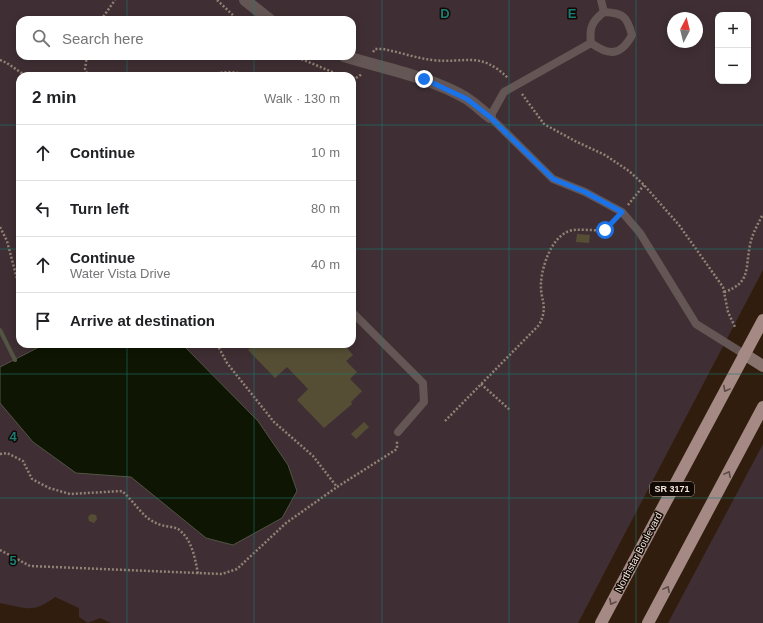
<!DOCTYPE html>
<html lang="en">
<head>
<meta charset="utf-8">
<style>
	body { margin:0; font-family:Arial,sans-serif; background:#f2f2f2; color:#202124 }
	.controls { position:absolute; right:12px; top:12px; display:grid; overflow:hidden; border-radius:8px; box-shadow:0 2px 10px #0003 }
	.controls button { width:36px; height:36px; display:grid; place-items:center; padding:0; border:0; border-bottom:1px solid #e0e0e0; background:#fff; color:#202124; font:20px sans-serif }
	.compass { position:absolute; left:667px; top:12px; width:36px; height:36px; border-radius:50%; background:#fff; box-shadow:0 2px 10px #0003; rotate:7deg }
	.stop { position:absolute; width:12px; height:12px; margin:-9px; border:3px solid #1a73e8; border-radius:50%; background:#fff }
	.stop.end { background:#1a73e8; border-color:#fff; box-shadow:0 1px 4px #0008 }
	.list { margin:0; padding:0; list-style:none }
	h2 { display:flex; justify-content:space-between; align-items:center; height:52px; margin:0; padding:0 16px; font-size:17px }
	h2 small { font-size:13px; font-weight:400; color:#757577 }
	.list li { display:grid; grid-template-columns:26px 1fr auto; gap:12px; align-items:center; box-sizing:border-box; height:56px; padding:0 16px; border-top:1px solid #e0e0e0 }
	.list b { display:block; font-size:15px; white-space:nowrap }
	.list p { margin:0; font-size:13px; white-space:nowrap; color:#757577 }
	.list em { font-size:13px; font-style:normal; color:#757577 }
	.icon { flex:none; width:22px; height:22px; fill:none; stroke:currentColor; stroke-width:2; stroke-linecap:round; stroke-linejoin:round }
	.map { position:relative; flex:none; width:763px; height:623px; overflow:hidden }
	.search { position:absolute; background:#fff; box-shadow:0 2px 10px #0003; left:16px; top:16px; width:340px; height:44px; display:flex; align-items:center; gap:10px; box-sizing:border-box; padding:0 14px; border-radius:12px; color:#757577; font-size:15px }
	.panel { position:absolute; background:#fff; box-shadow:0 2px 10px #0003; left:16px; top:72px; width:340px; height:276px; border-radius:12px }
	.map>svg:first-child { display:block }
	.green { fill:#3f2f34; fill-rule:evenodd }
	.water { fill:#0e1502; stroke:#535444 }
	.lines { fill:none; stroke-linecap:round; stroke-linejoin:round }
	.stream { stroke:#535444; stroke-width:4 }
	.building { fill:#564e34 }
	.path { stroke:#928275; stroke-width:2.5; stroke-dasharray:2 2; stroke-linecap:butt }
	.lane { stroke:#645654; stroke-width:8 }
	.street { stroke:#645654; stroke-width:12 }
	.secondary { stroke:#89736f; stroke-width:12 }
	.primary { stroke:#a58985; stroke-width:12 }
	.oneway { stroke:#5b4944 }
	.route { stroke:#1a73e8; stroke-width:5 }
	.grid { fill:none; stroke:#1a7c74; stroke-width:1; stroke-opacity:0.55 }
	.labels { text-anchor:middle; stroke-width:3; stroke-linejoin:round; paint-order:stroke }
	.shield { fill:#110904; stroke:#b0a49c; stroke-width:1 }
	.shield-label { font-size:9px; font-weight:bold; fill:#f4e7dd }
	.street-label { font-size:10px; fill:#f4e7dd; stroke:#110904 }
	.grid-label { font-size:13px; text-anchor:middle; font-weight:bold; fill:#1a7c74; stroke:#110904; stroke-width:3; stroke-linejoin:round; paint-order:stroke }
</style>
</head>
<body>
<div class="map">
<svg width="763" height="623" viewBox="0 0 763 623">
	<rect width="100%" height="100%" fill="#301d0d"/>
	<g class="green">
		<path d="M 0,0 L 763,0 L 763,270 L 578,623 L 111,623 L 100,618 L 88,623 L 79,617 L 79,608 L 55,597 C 33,614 26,608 0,603 ZM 718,15 L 748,15 L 748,81 L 718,81 ZM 673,18 L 697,18 L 697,42 L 673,42 ZM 20,20 L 352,20 L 352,56 L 20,56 ZM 20,76 L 352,76 L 352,344 L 20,344 Z"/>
		<path d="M 763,444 L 763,623 L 668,623 Z"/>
	</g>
	<path class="water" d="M 45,344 L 182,344 L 258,421 L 288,465 L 297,491 L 282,518 L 233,545 L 206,538 L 131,477 L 76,473 L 33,442 L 0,403 L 0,367 Z"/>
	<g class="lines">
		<path class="stream" d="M 0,330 L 15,360"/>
	</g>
	<g class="building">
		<path d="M 577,234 L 590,235 L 589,243 L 576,242 Z"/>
		<path d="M 254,344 L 350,344 L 346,347 L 353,355 L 346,361 L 357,372 L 350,379 L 362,391 L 351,402 L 352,404 L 324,428 L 297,400 L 308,389 L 287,367 L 275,378 L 248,350 Z"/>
		<path d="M 364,422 L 369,427 L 356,439 L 351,434 Z"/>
		<path d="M 91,514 L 96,515 L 97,519 L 94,523 L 89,521 L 88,517 Z"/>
	</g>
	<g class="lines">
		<g class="path">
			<path d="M 217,0 L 238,20"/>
			<path d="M 101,20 L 115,0"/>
			<path d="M 373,52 L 375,49 L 383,49 C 399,52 416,58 432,60 C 466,64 479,50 508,78"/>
			<path d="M 87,56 L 85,69 L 88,76"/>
			<path d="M 294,56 L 342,76"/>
			<path d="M 0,60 L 7,63 L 26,76"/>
			<path d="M 209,76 C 225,69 239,73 256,76"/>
			<path d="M 352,78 L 356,78 L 362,74"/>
			<path d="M 522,94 L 544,124 L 575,141 L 605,155 L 629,171 L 644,185 L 679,225 L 723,287 L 728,312 L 735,327"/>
			<path d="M 628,205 L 644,185"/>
			<path d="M 0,227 L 7,241 L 20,290"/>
			<path d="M 724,292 C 751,283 745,269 750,245 C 752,234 758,224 763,214"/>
			<path d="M 217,344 L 227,363 L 274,422 L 313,456 L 337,487 L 397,449 L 397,441"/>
			<path d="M 481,384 L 510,410"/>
			<path d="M 445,421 L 539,325 C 549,306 540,301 541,283 C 542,265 553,232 574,230 C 584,229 595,231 605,230 L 615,219"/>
			<path d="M 0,454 L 7,453 L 23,461 L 32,479 L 49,488 L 70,494 L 122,491 C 134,501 142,517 156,523 C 163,527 172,526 178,529 C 192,539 195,558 198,574"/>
			<path d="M 0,550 L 30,566 L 222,574 L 237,569 L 286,523 L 337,487"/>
		</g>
		<g class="lane">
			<path d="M 601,0 L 604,12"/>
			<path d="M 604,12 C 623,13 627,16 632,35 C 621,56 609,56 591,43 C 589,28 592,21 604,12 Z"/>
			<path d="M 591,43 L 504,92 L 490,117 L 553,179 L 585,192 L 622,212 L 640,233 L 696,324 L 744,354"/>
			<path d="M 352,312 L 423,383 L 424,402 L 398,432"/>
		</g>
		<g class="street">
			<path d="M 245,0 L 270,20"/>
			<path d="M 344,56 C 385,69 428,76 466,98 C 474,103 482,111 490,117"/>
		</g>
		<path class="secondary" d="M 744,354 L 763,366"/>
		<g class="primary">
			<path d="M 601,623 L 763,320"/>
			<path d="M 648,623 L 763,407"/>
		</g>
	</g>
	<defs><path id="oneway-chevron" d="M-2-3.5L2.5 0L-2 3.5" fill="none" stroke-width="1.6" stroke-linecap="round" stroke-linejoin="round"/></defs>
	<g class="oneway">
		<use href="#oneway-chevron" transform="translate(726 389) rotate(118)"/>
		<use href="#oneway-chevron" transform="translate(728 474) rotate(-62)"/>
		<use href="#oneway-chevron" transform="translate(667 589) rotate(-62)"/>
		<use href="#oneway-chevron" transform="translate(612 602) rotate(118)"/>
	</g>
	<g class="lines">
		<path class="route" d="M 424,79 L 467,99 L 490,117 L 553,179 L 585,192 L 622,212 L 605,230"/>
	</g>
	<path class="grid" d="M 127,0 L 127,20M 254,0 L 254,20M 382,0 L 382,623M 509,0 L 509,623M 636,0 L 636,623M 127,56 L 127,76M 254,56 L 254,76M 0,125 L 20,125M 352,125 L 763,125M 0,249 L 20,249M 352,249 L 763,249M 127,344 L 127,623M 254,344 L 254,623M 0,374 L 763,374M 0,498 L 763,498"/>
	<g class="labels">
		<rect class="shield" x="650" y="482" width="44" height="14" rx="3"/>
		<g class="shield-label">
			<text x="672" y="492">SR 3171</text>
		</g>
		<g class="street-label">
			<text transform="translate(638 552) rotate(-62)" y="4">Northstar Boulevard</text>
		</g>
	</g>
	<g class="grid-label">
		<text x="445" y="18">D</text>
		<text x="572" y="18">E</text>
		<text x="13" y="441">4</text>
		<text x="13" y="565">5</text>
	</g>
</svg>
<div class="controls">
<button>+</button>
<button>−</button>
</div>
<svg class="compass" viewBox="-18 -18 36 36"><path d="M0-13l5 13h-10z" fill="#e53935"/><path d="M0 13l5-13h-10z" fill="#757577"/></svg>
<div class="stop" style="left:605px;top:230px"></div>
<div class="stop end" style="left:424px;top:79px"></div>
<div class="search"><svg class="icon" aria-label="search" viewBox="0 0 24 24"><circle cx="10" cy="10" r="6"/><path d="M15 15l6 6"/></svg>Search here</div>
<section class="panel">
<h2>2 min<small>Walk · 130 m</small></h2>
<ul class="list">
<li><svg class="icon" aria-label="ahead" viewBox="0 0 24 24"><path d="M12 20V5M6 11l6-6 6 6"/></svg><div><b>Continue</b></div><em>10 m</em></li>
<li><svg class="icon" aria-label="left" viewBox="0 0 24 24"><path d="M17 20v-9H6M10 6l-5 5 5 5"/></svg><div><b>Turn left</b></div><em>80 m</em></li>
<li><svg class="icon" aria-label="ahead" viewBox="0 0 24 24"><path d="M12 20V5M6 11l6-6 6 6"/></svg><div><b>Continue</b><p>Water Vista Drive</p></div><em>40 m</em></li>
<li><svg class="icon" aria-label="arrive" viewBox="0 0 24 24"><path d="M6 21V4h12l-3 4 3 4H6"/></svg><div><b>Arrive at destination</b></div></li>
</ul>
</section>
</div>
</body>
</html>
